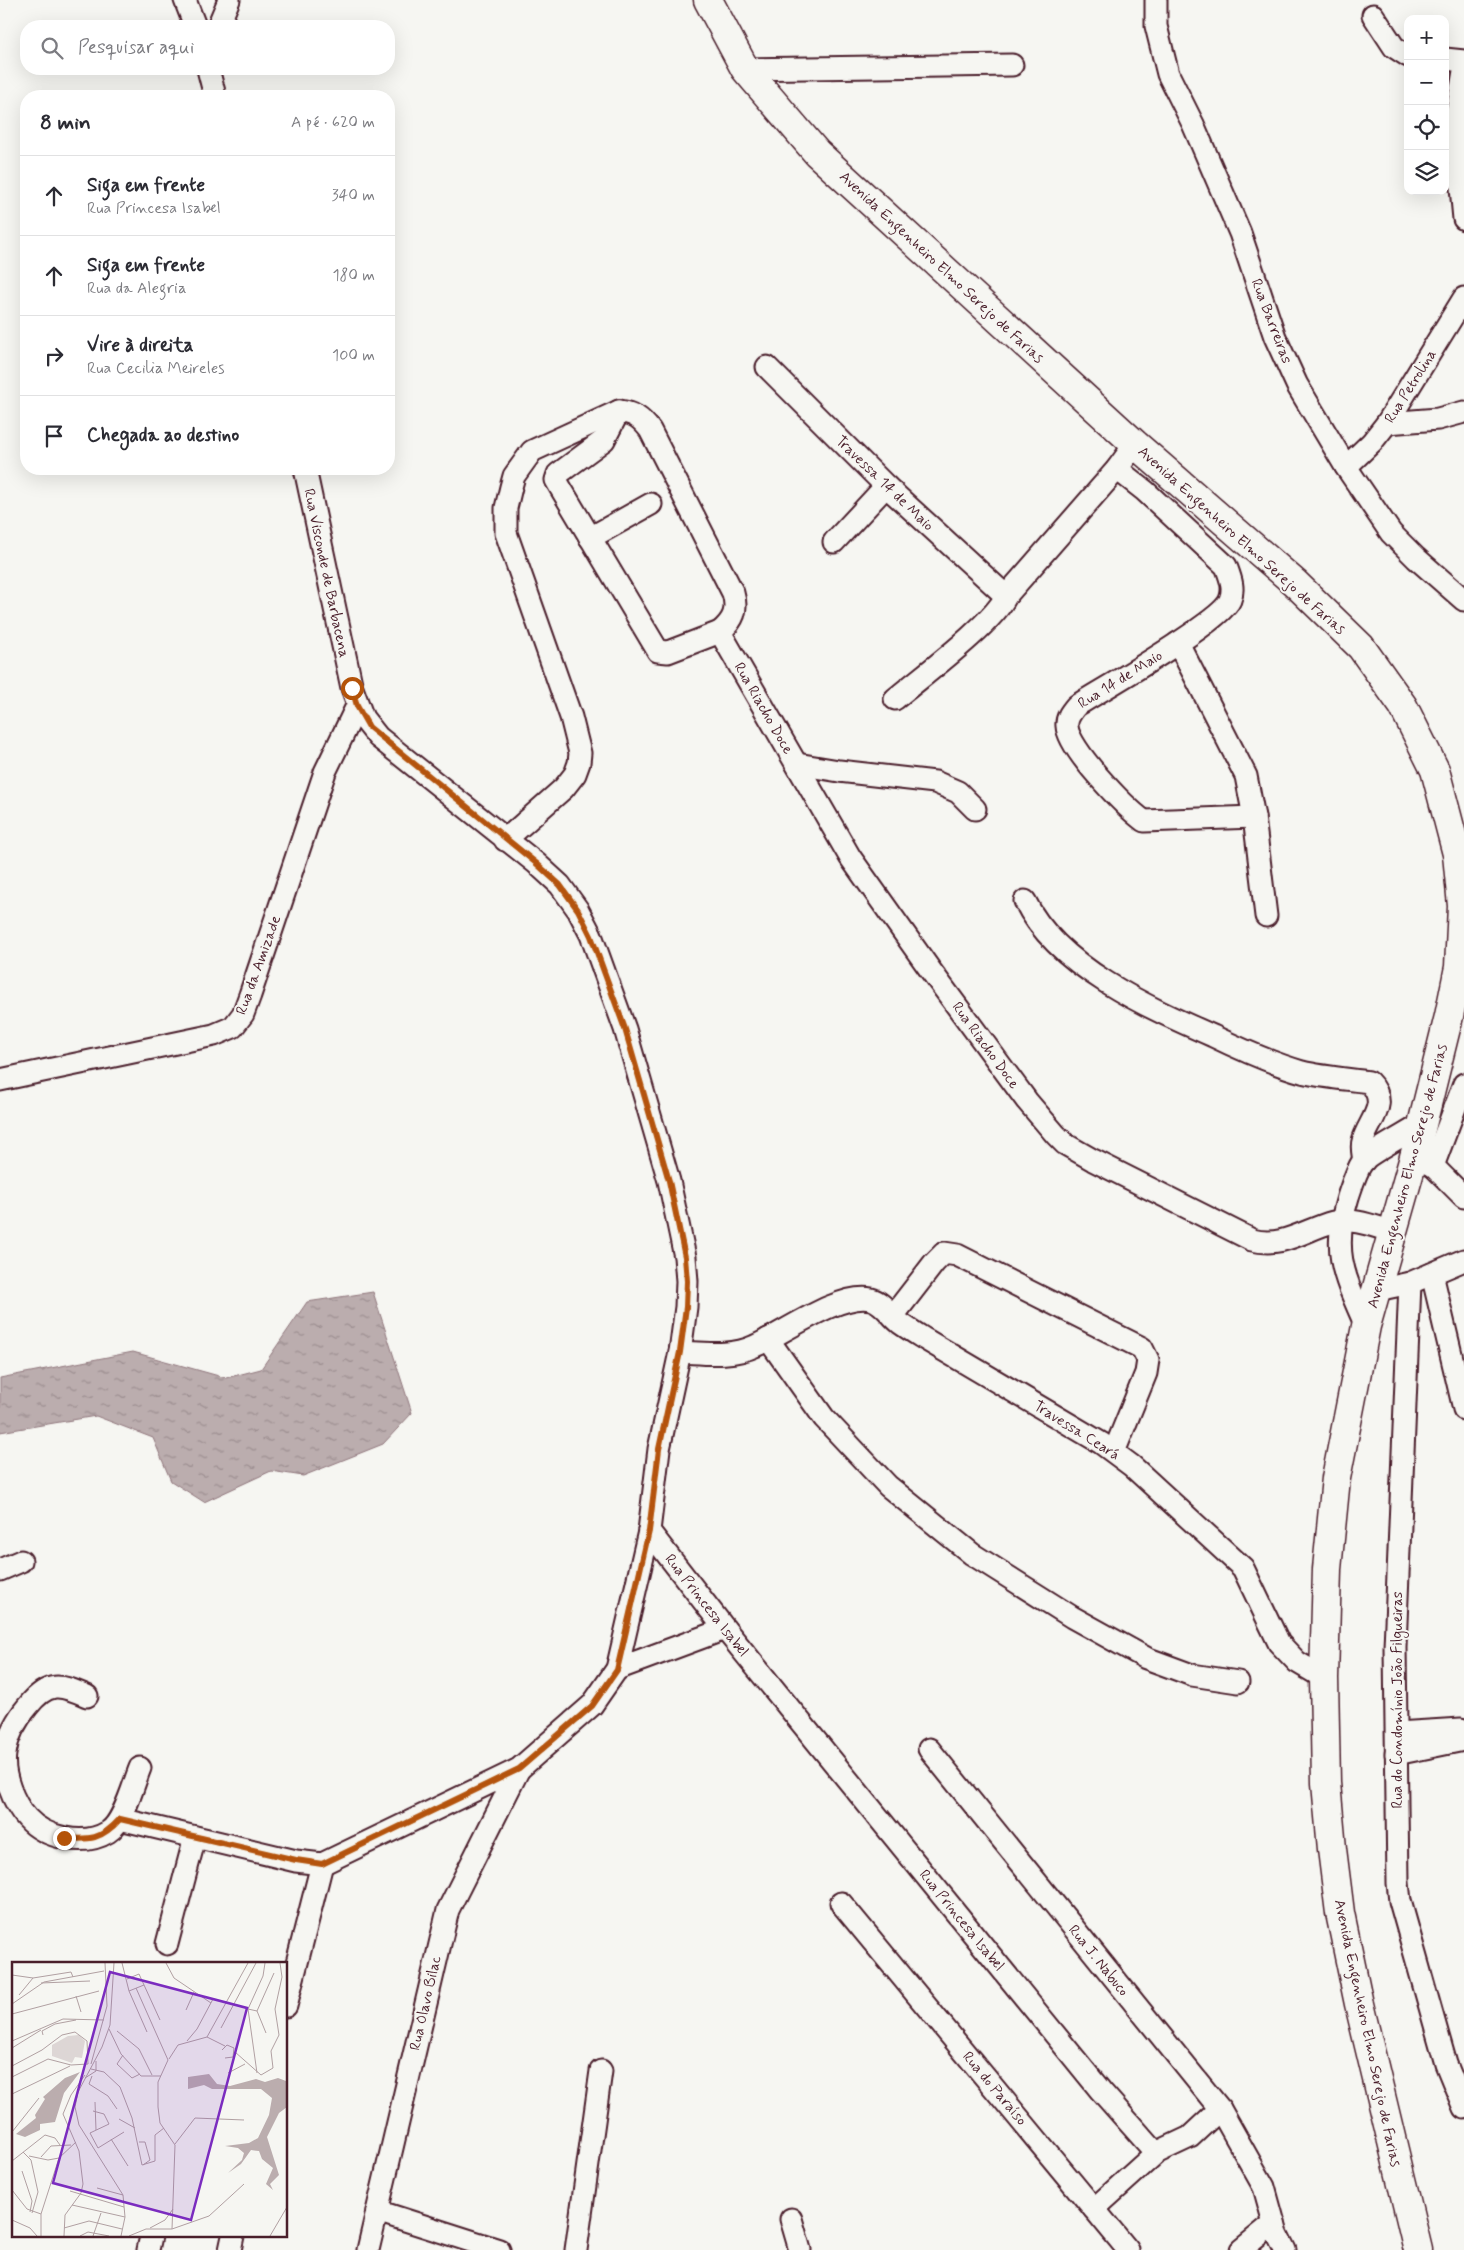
<!DOCTYPE html>
<html lang="pt">
<head>
<meta charset="utf-8">
<style>
	body { margin:0; font-family:Mynerve,sans-serif; background:#f7f7f7; color:#2b2b33 }
	.controls { position:absolute; right:15px; top:15px; display:grid; overflow:hidden; border-radius:10px; box-shadow:0 5px 20px #0002 }
	.controls button { width:45px; height:45px; display:grid; place-items:center; padding:0; border:0; border-bottom:1px solid #e1e1e2; background:#fff; color:#2b2b33; font:25px sans-serif }
	.stop { position:absolute; width:15px; height:15px; margin:-11px; border:4px solid #b45309; border-radius:50%; background:#fff }
	.stop.end { background:#b45309; border-color:#fff; box-shadow:0 1px 5px #0008 }
	.list { margin:0; padding:0; list-style:none }
	h2 { display:flex; justify-content:space-between; align-items:center; height:65px; margin:0; padding:0 20px; font-size:21px }
	h2 small { font-size:16px; font-weight:400; color:#7c7c81 }
	.list li { display:grid; grid-template-columns:32px 1fr auto; gap:15px; align-items:center; box-sizing:border-box; height:80px; padding:0 20px; border-top:1px solid #e1e1e2 }
	.list b { display:block; font-size:19px; white-space:nowrap }
	.list p { margin:0; font-size:16px; white-space:nowrap; color:#7c7c81 }
	.list em { font-size:16px; font-style:normal; color:#7c7c81 }
	.icon { flex:none; width:28px; height:28px; fill:none; stroke:currentColor; stroke-width:2; stroke-linecap:round; stroke-linejoin:round }
	.map { position:relative; flex:none; width:1464px; height:2250px; overflow:hidden }
	.search { position:absolute; background:#fff; box-shadow:0 5px 20px #0002; left:20px; top:20px; width:375px; height:55px; display:flex; align-items:center; gap:12px; box-sizing:border-box; padding:0 18px; border-radius:20px; color:#7c7c81; font-size:19px }
	.panel { position:absolute; background:#fff; box-shadow:0 5px 20px #0002; left:20px; top:90px; width:375px; height:385px; border-radius:20px }
	.map>svg:first-child { display:block }
	.water { fill:url(#water-ripples); stroke:#8e747a }
	.lines { fill:none; stroke-linecap:round; stroke-linejoin:round }
	.street-casing { stroke:#4a1f2b; stroke-width:25 }
	.secondary-casing { stroke:#4a1f2b; stroke-width:31 }
	.street { stroke:#f6f6f2; stroke-width:21 }
	.secondary { stroke:#f6f6f2; stroke-width:28 }
	.route { stroke:#b45309; stroke-width:6 }
	.labels { text-anchor:middle; stroke-width:4; stroke-linejoin:round; paint-order:stroke }
	.street-label { font-size:15px; fill:#4a1f2b; stroke:#f6f6f2 }
	.inset-road { fill:none; stroke:#b1a0a2; stroke-width:1 }
	.view { fill:#7b2cbf; fill-opacity:0.15; stroke:#7b2cbf; stroke-width:2.5 }
	.inset-edge { fill:none; stroke:#4a1f2b; stroke-width:2.5 }
</style>
</head>
<body>
<div class="map">
<svg width="1464" height="2250" viewBox="0 0 1464 2250">
	<defs>
		<pattern id="water-ripples" width="26" height="14" patternUnits="userSpaceOnUse" patternTransform="scale(1.25)"><rect width="26" height="14" fill="#bbadae"/><path d="M2 4q2-2 4 0t4 0M15 11q2-2 4 0t4 0" fill="none" stroke="#9a8c8e"/></pattern>
	</defs>
	<rect width="100%" height="100%" fill="#f6f6f2"/>
	<filter id="ink" filterUnits="userSpaceOnUse"><feTurbulence type="fractalNoise" baseFrequency=".02" numOctaves="2"/><feDisplacementMap in="SourceGraphic" scale="10" xChannelSelector="R" yChannelSelector="G"/><feConvolveMatrix kernelMatrix="1 2 1 2 8 2 1 2 1" color-interpolation-filters="sRGB"/></filter>
	<g filter="url(#ink)">
		<path class="water" d="M 373,1292 L 412,1413 L 383,1444 L 303,1476 L 271,1471 L 204,1502 L 171,1481 L 153,1438 L 96,1416 L 0,1432 L 0,1378 L 133,1352 L 226,1378 L 261,1369 L 307,1302 Z"/>
		<g class="lines">
			<defs>
				<g id="street">
					<path d="M 185,0 L 195,26"/>
					<path d="M 1156,0 L 1156,26 L 1168,74 L 1193,124 L 1240,233 L 1275,337 L 1297,385 L 1346,467 L 1391,533 L 1416,558 L 1464,600"/>
					<path d="M 1373,15 L 1394,47 L 1408,56"/>
					<path d="M 218,26 L 229,0"/>
					<path d="M 1445,59 L 1464,61"/>
					<path d="M 208,69 L 215,96"/>
					<path d="M 745,69 L 1012,65"/>
					<path d="M 1464,71 L 1455,125 L 1464,219"/>
					<path d="M 767,367 L 886,486 L 1006,596"/>
					<path d="M 619,411 L 604,440 L 558,474 L 556,480 L 560,487 L 658,651 L 668,652 L 720,632"/>
					<path d="M 1387,423 L 1438,419 L 1464,412"/>
					<path d="M 1346,467 L 1372,442 L 1387,423 L 1464,298"/>
					<path d="M 305,469 L 352,688 L 363,718 L 378,737 L 536,863 L 560,885 L 578,910 L 591,935 L 625,1029 L 669,1181 L 685,1257 L 687,1281 L 686,1307 L 680,1352 L 659,1449 L 649,1531 L 725,1629 L 1101,2091 L 1156,2153"/>
					<path d="M 1117,469 L 1145,491 L 1226,566 C 1230,577 1235,588 1230,600 C 1221,622 1103,689 1076,706 C 1071,712 1066,718 1067,726 C 1068,749 1125,807 1144,821 L 1254,817"/>
					<path d="M 590,538 L 651,504"/>
					<path d="M 834,542 L 886,486"/>
					<path d="M 1178,643 L 1246,776 L 1254,817 L 1266,916"/>
					<path d="M 895,699 C 922,676 993,624 1006,596 L 1117,469 L 1135,444"/>
					<path d="M 797,764 L 839,771 L 935,782 L 958,792 L 975,809"/>
					<path d="M 505,840 L 564,788 L 575,774 L 579,763 L 580,753 L 571,717 L 506,533 L 506,508 L 511,487 L 514,476 L 532,451 L 619,411 C 634,413 641,418 650,430 L 733,593 C 738,610 734,620 720,632 L 850,857 L 931,971 L 1027,1101 L 1056,1135 L 1065,1144 L 1093,1160 L 1252,1240 C 1283,1248 1304,1230 1333,1222 C 1352,1217 1376,1227 1394,1232"/>
					<path d="M 1025,901 C 1057,967 1149,1008 1213,1036 C 1242,1050 1271,1063 1302,1072 C 1323,1077 1347,1079 1369,1082 C 1391,1104 1368,1121 1363,1141 C 1361,1147 1363,1154 1364,1161"/>
					<path d="M 0,1080 L 214,1035 L 233,1027 L 243,1014 L 250,995 L 325,772 L 357,706"/>
					<path d="M 1414,1157 L 1433,1166 L 1464,1084"/>
					<path d="M 1433,1166 L 1464,1197"/>
					<path d="M 1432,1274 L 1464,1409"/>
					<path d="M 1410,1283 L 1395,1647 L 1398,1883 L 1400,1901 L 1446,2064 L 1464,2108"/>
					<path d="M 1377,1290 L 1410,1283 L 1464,1260"/>
					<path d="M 893,1316 L 934,1263 L 944,1253 L 957,1255 L 1142,1348 L 1148,1360 L 1146,1373 L 1114,1452"/>
					<path d="M 1366,1326 C 1344,1276 1331,1252 1348,1197 C 1352,1185 1356,1171 1363,1161 C 1370,1153 1410,1132 1422,1124"/>
					<path d="M 768,1339 L 824,1418 L 888,1486 L 972,1554 L 1072,1617 L 1146,1658 L 1192,1675 L 1238,1682"/>
					<path d="M 680,1352 C 705,1353 732,1357 755,1346 C 784,1333 840,1292 871,1299 C 883,1302 891,1316 900,1323 C 907,1328 915,1333 923,1338 L 1101,1443 L 1132,1466 L 1243,1568 L 1279,1643 L 1297,1662 L 1324,1678"/>
					<path d="M 0,1570 L 21,1561"/>
					<path d="M 617,1669 L 725,1629"/>
					<path d="M 87,1696 C 60,1684 48,1681 28,1706 C 17,1719 7,1737 5,1754 C 2,1774 13,1803 27,1818 C 45,1838 84,1847 108,1832 C 124,1822 133,1785 140,1768"/>
					<path d="M 1397,1733 L 1461,1729"/>
					<path d="M 929,1749 L 1220,2109 L 1264,2187 L 1277,2234 L 1285,2250"/>
					<path d="M 1396,1754 L 1464,1740"/>
					<path d="M 120,1819 L 296,1861 L 322,1864"/>
					<path d="M 322,1864 L 519,1769 L 592,1705 L 617,1669 L 649,1531"/>
					<path d="M 841,1903 L 1128,2250"/>
					<path d="M 167,1944 L 195,1837"/>
					<path d="M 286,2006 L 322,1864"/>
					<path d="M 1094,2209 L 1156,2153 L 1190,2137 L 1220,2109"/>
					<path d="M 377,2211 L 499,2250"/>
					<path d="M 791,2219 L 800,2250"/>
					<path d="M 148,2250 L 151,2236"/>
					<path d="M 230,2250 L 233,2236"/>
					<path d="M 368,2250 L 448,1910 L 519,1769"/>
					<path d="M 576,2250 L 601,2071"/>
					<path d="M 1241,2250 L 1274,2223"/>
				</g>
				<path id="secondary" d="M 708,0 L 745,69 L 817,153 L 1135,444 L 1295,583 L 1361,647 L 1403,706 L 1435,770 L 1457,854 L 1462,906 L 1459,967 L 1449,1016 L 1414,1157 L 1366,1326 L 1336,1478 L 1327,1569 L 1324,1678 L 1326,1783 L 1332,1849 L 1340,1913 L 1359,2004 L 1418,2250"/>
			</defs>
			<use href="#street" class="street-casing"/>
			<use href="#secondary" class="secondary-casing"/>
			<use href="#street" class="street"/>
			<use href="#secondary" class="secondary"/>
		</g>
	</g>
	<g class="lines" filter="url(#ink)">
		<path class="route" d="M 64,1838 C 90,1840 101,1840 120,1819 L 296,1860 L 322,1864 L 519,1769 L 592,1706 L 617,1670 L 649,1531 L 659,1449 L 680,1352 L 686,1307 L 687,1281 L 685,1257 L 669,1181 L 625,1029 L 591,936 L 578,910 L 560,885 L 536,863 L 369,727 L 357,706 L 352,688"/>
	</g>
	<g class="labels">
		<g class="street-label">
			<text transform="translate(942 267) rotate(43)" y="5">Avenida Engenheiro Elmo Serejo de Farias</text>
			<text transform="translate(1272 321) rotate(69)" y="5">Rua Barreiras</text>
			<text transform="translate(1410 386) rotate(-58)" y="5">Rua Petrolina</text>
			<text transform="translate(885 483) rotate(44)" y="5">Travessa 14 de Maio</text>
			<text transform="translate(1242 540) rotate(42)" y="5">Avenida Engenheiro Elmo Serejo de Farias</text>
			<text transform="translate(327 573) rotate(78)" y="5">Rua Visconde de Barbacena</text>
			<text transform="translate(1120 679) rotate(-32)" y="5">Rua 14 de Maio</text>
			<text transform="translate(764 708) rotate(60)" y="5">Rua Riacho Doce</text>
			<text transform="translate(258 965) rotate(-70)" y="5">Rua da Amizade</text>
			<text transform="translate(986 1045) rotate(54)" y="5">Rua Riacho Doce</text>
			<text transform="translate(1407 1176) rotate(-75)" y="5">Avenida Engenheiro Elmo Serejo de Farias</text>
			<text transform="translate(1077 1430) rotate(32)" y="5">Travessa Ceará</text>
			<text transform="translate(707 1605) rotate(52)" y="5">Rua Princesa Isabel</text>
			<text transform="translate(1397 1700) rotate(-90)" y="5">Rua do Condomínio João Filgueiras</text>
			<text transform="translate(962 1920) rotate(51)" y="5">Rua Princesa Isabel</text>
			<text transform="translate(1099 1960) rotate(51)" y="5">Rua J. Nabuco</text>
			<text transform="translate(425 2003) rotate(-77)" y="5">Rua Olavo Bilac</text>
			<text transform="translate(1368 2033) rotate(78)" y="5">Avenida Engenheiro Elmo Serejo de Farias</text>
			<text transform="translate(995 2088) rotate(50)" y="5">Rua do Paraíso</text>
		</g>
	</g>
	<g transform="translate(12 1962)">
		<rect width="275" height="275" fill="#f6f6f2"/>
		<path d="M 67,73 L 73,79 L 70,96 L 63,95 L 60,101 L 40,94 L 40,83 L 56,74 Z" fill="#ddd6d5"/>
		<path d="M 68,110 L 52,131 L 43,160 L 28,162 L 28,168 L 13,175 L 4,172 L 24,156 L 23,153 L 33,137 L 31,135 L 53,116 ZM 197,112 L 205,122 L 218,124 L 244,117 L 253,120 L 266,116 L 274,119 L 275,145 L 267,151 L 255,175 L 267,213 L 258,222 L 261,228 L 254,222 L 261,206 L 250,197 L 247,189 L 239,188 L 229,202 L 216,211 L 230,198 L 232,191 L 226,186 L 213,184 L 237,181 L 246,176 L 257,153 L 260,136 L 249,127 L 200,127 L 192,123 L 176,127 L 176,115 Z" fill="#bbadae"/>
		<path class="inset-road" d="M 102,1 L 98,63 L 90,85 L 66,130 L 63,145 L 67,163 L 111,233 L 113,255 L 109,274M 110,1 L 117,29 L 135,70M 154,1 L 162,16 L 199,41M 0,13 L 21,16 L 59,10 L 61,15M 115,17 L 127,12 L 148,58M 29,21 L 78,19M 124,26 L 156,98 L 146,120 L 146,145 L 148,161 L 163,183 L 160,267M 117,29 L 132,23M 7,33 L 21,16M 64,34 L 69,50M 0,42 L 32,20 L 92,9M 236,47 L 245,49 L 254,71M 174,48 L 182,30M 245,49 L 262,11M 0,52 L 87,29M 209,66 L 244,1M 97,67 L 109,92 L 129,114 L 149,114M 105,69 L 127,87 L 140,113M 31,73 L 30,69 L 43,62 L 64,58M 195,75 L 236,1M 195,75 L 213,84M 0,79 L 51,57 L 92,58M 175,79 L 185,67 L 201,37M 0,86 L 29,68M 210,88 L 215,83 L 222,86 L 221,95 L 213,96M 223,90 L 249,113 L 261,106 L 259,89 L 267,73 L 263,47 L 270,15 L 268,1M 111,93 L 105,102 L 120,116 L 128,112M 157,97 L 166,83 L 195,75M 79,102 L 95,44 L 93,1M 0,104 L 30,88 L 50,73 L 63,70 L 75,79 L 76,102M 79,107 L 92,110 L 108,125 L 120,156 L 130,203 L 143,199 L 143,173 L 152,166M 216,111 L 233,102M 245,111 L 236,47 L 251,14 L 253,1M 80,114 L 77,122 L 96,134 L 105,147M 0,115 L 36,97 L 59,103 L 76,102M 73,116 L 84,109 L 84,99M 0,132 L 58,104M 83,140 L 84,168M 81,149 L 92,152 L 97,162 L 78,171 L 86,186M 107,157 L 123,166M 0,170 L 27,136M 99,177 L 116,204M 127,180 L 133,180 L 138,198 L 131,203M 163,182 L 183,156 L 232,158M 86,186 L 112,170M 11,190 L 19,198 L 26,230 L 20,251M 17,194 L 36,198 L 47,196M 29,195 L 39,184 L 59,183M 0,199 L 33,173 L 43,176 L 48,183M 10,209 L 20,239 L 18,250M 85,226 L 111,233M 0,228 L 15,247 L 29,252M 58,229 L 112,245M 60,243 L 113,255M 0,258 L 18,266 L 25,274M 52,266 L 77,259 L 110,267M 138,266 L 153,258 L 161,247M 29,274 L 29,252 L 47,196 L 64,180M 52,274 L 53,253 L 69,231 L 71,222 L 67,189 L 51,152 L 59,133 L 73,113M 68,274 L 76,270 L 97,274M 81,274 L 89,251M 117,274 L 134,267 L 160,267 L 197,254 L 232,222M 258,274 L 275,245"/>
		<path class="view" d="M 98,10 L 235,46 L 179,258 L 41,221 Z"/>
		<rect width="275" height="275" class="inset-edge"/>
	</g>
</svg>
<div class="controls">
<button>+</button>
<button>−</button>
<button><svg class="icon" aria-label="locate" viewBox="0 0 24 24"><circle cx="12" cy="12" r="6"/><path d="M12 2v4M12 18v4M2 12h4M18 12h4"/></svg></button>
<button><svg class="icon" aria-label="layers" viewBox="0 0 24 24"><path d="M12 4l9 5-9 5-9-5zM3 14l9 5 9-5"/></svg></button>
</div>
<div class="stop" style="left:352px;top:688px"></div>
<div class="stop end" style="left:64px;top:1838px"></div>
<div class="search"><svg class="icon" aria-label="search" viewBox="0 0 24 24"><circle cx="10" cy="10" r="6"/><path d="M15 15l6 6"/></svg>Pesquisar aqui</div>
<section class="panel">
<h2>8 min<small>A pé · 620 m</small></h2>
<ul class="list">
<li><svg class="icon" aria-label="ahead" viewBox="0 0 24 24"><path d="M12 20V5M6 11l6-6 6 6"/></svg><div><b>Siga em frente</b><p>Rua Princesa Isabel</p></div><em>340 m</em></li>
<li><svg class="icon" aria-label="ahead" viewBox="0 0 24 24"><path d="M12 20V5M6 11l6-6 6 6"/></svg><div><b>Siga em frente</b><p>Rua da Alegria</p></div><em>180 m</em></li>
<li><svg class="icon" aria-label="right" viewBox="0 0 24 24"><path d="M7 20v-9h11M14 6l5 5-5 5"/></svg><div><b>Vire à direita</b><p>Rua Cecilia Meireles</p></div><em>100 m</em></li>
<li><svg class="icon" aria-label="arrive" viewBox="0 0 24 24"><path d="M6 21V4h12l-3 4 3 4H6"/></svg><div><b>Chegada ao destino</b></div></li>
</ul>
</section>
</div>
</body>
</html>
